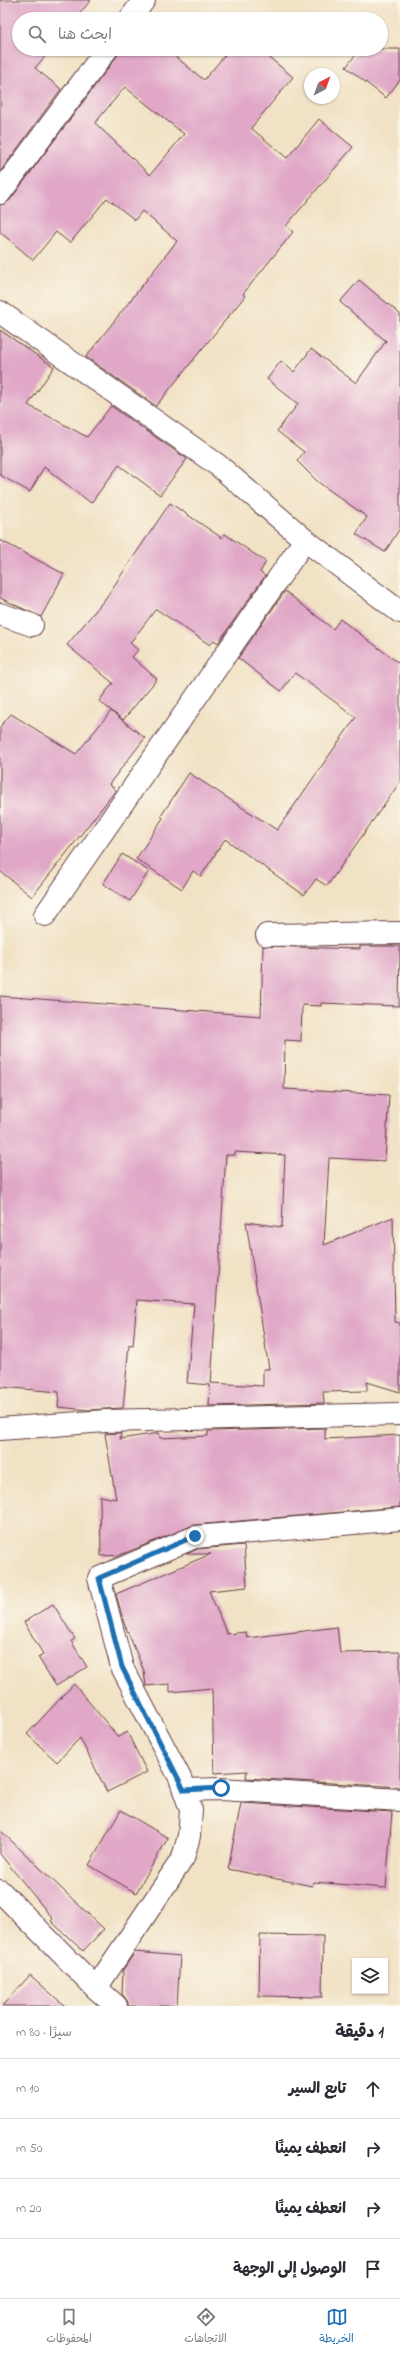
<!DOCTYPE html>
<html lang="ar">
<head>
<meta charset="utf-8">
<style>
	body { margin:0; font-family:"Indie Flower","Playpen Sans Arabic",sans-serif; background:#f2f2f3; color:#2b2b33; direction:rtl }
	.controls { position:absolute; right:12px; bottom:12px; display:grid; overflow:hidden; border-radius:0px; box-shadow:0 1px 3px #0004 }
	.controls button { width:36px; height:36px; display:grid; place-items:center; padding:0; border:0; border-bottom:1px solid #e1e1e2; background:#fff; color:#2b2b33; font:20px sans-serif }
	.compass { position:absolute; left:304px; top:68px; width:36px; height:36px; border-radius:50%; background:#fff; box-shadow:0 1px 3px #0004; rotate:41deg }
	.stop { position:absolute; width:12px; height:12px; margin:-9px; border:3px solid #1f6fb2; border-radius:50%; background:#fff }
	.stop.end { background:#1f6fb2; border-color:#fff; box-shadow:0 1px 4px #0008 }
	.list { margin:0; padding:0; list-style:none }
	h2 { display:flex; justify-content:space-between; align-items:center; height:52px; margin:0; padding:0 16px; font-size:17px }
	h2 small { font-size:13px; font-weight:400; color:#7c7c81 }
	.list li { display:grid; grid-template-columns:26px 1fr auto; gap:12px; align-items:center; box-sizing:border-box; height:60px; padding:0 16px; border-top:1px solid #e1e1e2 }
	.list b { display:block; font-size:15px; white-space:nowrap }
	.list em { font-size:13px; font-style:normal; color:#7c7c81 }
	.icon { flex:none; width:22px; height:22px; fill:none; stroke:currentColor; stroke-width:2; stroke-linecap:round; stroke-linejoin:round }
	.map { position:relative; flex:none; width:400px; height:2006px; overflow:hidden; direction:ltr }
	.search { position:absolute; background:#fff; box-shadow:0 1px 3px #0004; left:12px; right:12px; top:12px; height:44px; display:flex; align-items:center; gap:10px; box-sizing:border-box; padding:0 14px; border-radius:22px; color:#7c7c81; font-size:15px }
	.sheet { height:292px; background:#fff }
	nav { display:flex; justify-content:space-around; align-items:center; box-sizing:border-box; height:56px; border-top:1px solid #e1e1e2; background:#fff; font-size:11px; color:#7c7c81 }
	nav a { display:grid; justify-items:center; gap:2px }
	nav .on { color:#1f6fb2 }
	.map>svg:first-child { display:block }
	.building { fill:#e0a7c7; fill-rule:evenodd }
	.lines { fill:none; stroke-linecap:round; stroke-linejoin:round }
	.minor-casing { stroke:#633c42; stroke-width:24 }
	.minor { stroke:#fff; stroke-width:22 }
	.route { stroke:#1f6fb2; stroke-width:5 }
</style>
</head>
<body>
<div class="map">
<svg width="400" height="2006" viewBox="0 0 400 2006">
	<rect width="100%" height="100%" fill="#fbf7ec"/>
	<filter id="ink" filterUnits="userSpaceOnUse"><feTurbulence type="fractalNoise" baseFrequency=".025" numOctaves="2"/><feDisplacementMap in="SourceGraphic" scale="8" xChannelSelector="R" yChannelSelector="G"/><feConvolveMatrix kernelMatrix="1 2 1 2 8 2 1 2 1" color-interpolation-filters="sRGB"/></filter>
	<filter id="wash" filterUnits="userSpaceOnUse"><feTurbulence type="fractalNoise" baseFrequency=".012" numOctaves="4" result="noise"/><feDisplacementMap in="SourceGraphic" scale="16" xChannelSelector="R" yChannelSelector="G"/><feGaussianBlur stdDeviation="0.9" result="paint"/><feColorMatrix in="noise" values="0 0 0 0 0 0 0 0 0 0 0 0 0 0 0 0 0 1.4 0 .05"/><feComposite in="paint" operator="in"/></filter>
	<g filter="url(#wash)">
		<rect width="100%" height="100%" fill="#f1e2c5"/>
		<g id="blocks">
			<g class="building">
				<path d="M 0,0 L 91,0 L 75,19 L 19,19 L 19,49 L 51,49 L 35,68 L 61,89 L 0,172 Z"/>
				<path d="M 119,49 L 166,49 L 204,80 L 230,49 L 259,49 L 293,77 L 251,128 L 287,158 L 319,119 L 353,147 L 286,226 L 293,232 L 243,294 L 245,296 L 156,406 L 86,357 L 177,241 L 142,211 L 135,220 L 107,198 L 70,243 L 56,232 L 33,260 L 0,232 L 0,205 L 10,200 L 117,56 ZM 125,87 L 184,134 L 150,175 L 95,123 Z"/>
				<path d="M 360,49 L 400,49 L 400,80 L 386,98 L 346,67 Z"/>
				<path d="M 359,280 L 400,314 L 400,528 L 385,552 L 356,534 L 367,517 L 318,482 L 297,461 L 304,452 L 277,431 L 298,404 L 267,379 L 281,361 L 294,372 L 311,349 L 356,383 L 386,341 L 340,302 Z"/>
				<path d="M 0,330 L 54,367 L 28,405 L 87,437 L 111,406 L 187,459 L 160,495 L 119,465 L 91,503 L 44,467 L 30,492 L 0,475 Z"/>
				<path d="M 170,503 L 222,538 L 225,534 L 266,562 L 260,572 L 265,576 L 218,643 L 214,640 L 210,645 L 156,609 L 130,643 L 138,650 L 132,657 L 157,679 L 123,720 L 99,701 L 113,683 L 67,645 L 105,599 Z"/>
				<path d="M 0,540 L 64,574 L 41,617 L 0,598 Z"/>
				<path d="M 285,591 L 333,629 L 340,619 L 400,664 L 400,782 L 327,886 L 316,879 L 304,895 L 225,839 L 201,876 L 193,871 L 182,889 L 136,859 L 163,818 L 161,816 L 189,773 L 277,830 L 356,717 L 295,673 L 281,691 L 238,658 Z"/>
				<path d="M 111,711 L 145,738 L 109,784 L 116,790 L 32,897 L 0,871 L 0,727 L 11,714 L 76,754 Z"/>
				<path d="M 122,854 L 149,871 L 130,901 L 103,884 Z"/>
				<path d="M 263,946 L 360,949 L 360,946 L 400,946 L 399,1006 L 321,1003 L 321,1006 L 302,1005 L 301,1041 L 285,1040 L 284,1089 L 389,1095 L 385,1161 L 329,1158 L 324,1245 L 393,1217 L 395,1322 L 400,1323 L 400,1392 L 367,1382 L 367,1391 L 323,1392 L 324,1403 L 209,1406 L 210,1385 L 187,1383 L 194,1304 L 137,1300 L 133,1346 L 129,1345 L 123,1408 L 87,1410 L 58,1407 L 59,1392 L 0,1387 L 0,996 L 261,1016 ZM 235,1152 L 285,1155 L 282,1227 L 246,1222 L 269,1369 L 263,1369 L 263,1386 L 211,1383 L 226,1155 L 235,1155 Z"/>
				<path d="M 325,1428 L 325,1439 L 400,1435 L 400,1507 L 194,1525 L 120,1555 L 101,1556 L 100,1496 L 116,1499 L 105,1434 L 121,1433 L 120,1439 L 159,1433 L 160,1438 L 208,1436 L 208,1431 Z"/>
				<path d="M 244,1545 L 247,1587 L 209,1591 L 227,1634 L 246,1632 L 247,1638 L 337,1627 L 340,1653 L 400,1652 L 400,1787 L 246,1778 L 247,1771 L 214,1773 L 212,1688 L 170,1692 L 170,1684 L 146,1686 L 144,1671 L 124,1623 L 116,1594 L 211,1554 L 186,1554 L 198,1549 Z"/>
				<path d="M 53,1604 L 75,1639 L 71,1641 L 87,1667 L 56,1686 L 38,1657 L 43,1654 L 24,1622 Z"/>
				<path d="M 74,1684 L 118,1737 L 127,1732 L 147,1772 L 107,1792 L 80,1738 L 57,1762 L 27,1734 Z"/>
				<path d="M 241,1803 L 392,1812 L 386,1888 L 313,1882 L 312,1886 L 228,1869 Z"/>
				<path d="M 121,1810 L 168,1838 L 136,1893 L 89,1865 Z"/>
				<path d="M 0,1830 L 104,1929 L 83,1951 L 51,1921 L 53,1919 L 0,1854 Z"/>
				<path d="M 260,1935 L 323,1936 L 322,1997 L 259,1996 Z"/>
				<path d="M 135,1952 L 180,1956 L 177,2006 L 128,2006 L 128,2002 L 122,1994 L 123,1970 Z"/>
				<path d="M 30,1975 L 65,2006 L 2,2006 Z"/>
			</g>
		</g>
	</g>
	<g filter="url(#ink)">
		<use href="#blocks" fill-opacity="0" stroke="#633c42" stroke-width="1"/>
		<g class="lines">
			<defs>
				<g id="minor">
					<path d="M 130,19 L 144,0"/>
					<path d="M 0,193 L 107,49"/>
					<path d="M 0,312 L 219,466 L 305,540 L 400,612"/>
					<path d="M 0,614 L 32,625"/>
					<path d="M 45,915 L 305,540"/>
					<path d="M 267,935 L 400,933"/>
					<path d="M 0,1429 L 105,1421 L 400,1414"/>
					<path d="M 184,1790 L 221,1789 L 400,1800"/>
					<path d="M 0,1891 L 96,1988 L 116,2006"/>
					<path d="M 96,1988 L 183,1858 L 189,1836 L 191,1810 L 180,1778 L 122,1667 L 99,1578 L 195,1537 L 400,1519"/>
				</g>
			</defs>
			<use href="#minor" class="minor-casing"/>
			<use href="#minor" class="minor"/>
		</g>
	</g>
	<g class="lines" filter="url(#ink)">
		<path class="route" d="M 195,1536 L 99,1578 L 122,1667 L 184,1790 L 221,1788"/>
	</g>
</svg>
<div class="controls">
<button><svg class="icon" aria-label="layers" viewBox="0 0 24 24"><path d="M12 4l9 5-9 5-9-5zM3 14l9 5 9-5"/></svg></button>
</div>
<svg class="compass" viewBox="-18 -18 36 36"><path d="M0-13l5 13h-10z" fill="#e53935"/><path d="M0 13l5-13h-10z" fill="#7c7c81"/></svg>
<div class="stop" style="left:221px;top:1788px"></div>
<div class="stop end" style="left:195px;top:1536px"></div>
<div class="search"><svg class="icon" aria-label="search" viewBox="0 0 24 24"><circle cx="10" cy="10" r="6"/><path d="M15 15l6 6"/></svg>ابحث هنا</div>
</div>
<section class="sheet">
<h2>1 دقيقة<small>سيرًا · 80 m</small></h2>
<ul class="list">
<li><svg class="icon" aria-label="ahead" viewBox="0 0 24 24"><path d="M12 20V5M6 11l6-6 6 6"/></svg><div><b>تابع السير</b></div><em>10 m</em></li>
<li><svg class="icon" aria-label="right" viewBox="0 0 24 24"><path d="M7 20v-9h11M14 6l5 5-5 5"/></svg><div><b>انعطف يمينًا</b></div><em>50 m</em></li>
<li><svg class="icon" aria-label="right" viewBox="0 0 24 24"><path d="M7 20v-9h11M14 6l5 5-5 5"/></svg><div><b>انعطف يمينًا</b></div><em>20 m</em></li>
<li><svg class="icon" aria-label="arrive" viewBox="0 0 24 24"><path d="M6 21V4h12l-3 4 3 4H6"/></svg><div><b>الوصول إلى الوجهة</b></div></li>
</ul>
</section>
<nav>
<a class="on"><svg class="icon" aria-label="map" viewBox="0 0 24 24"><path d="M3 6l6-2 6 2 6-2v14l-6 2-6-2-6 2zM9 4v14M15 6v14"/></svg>الخريطة</a>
<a><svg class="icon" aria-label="directions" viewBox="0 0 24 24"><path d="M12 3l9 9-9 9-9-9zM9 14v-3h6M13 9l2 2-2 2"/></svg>الاتجاهات</a>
<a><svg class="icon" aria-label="saved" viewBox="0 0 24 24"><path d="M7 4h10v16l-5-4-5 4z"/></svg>المحفوظات</a>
</nav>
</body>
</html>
